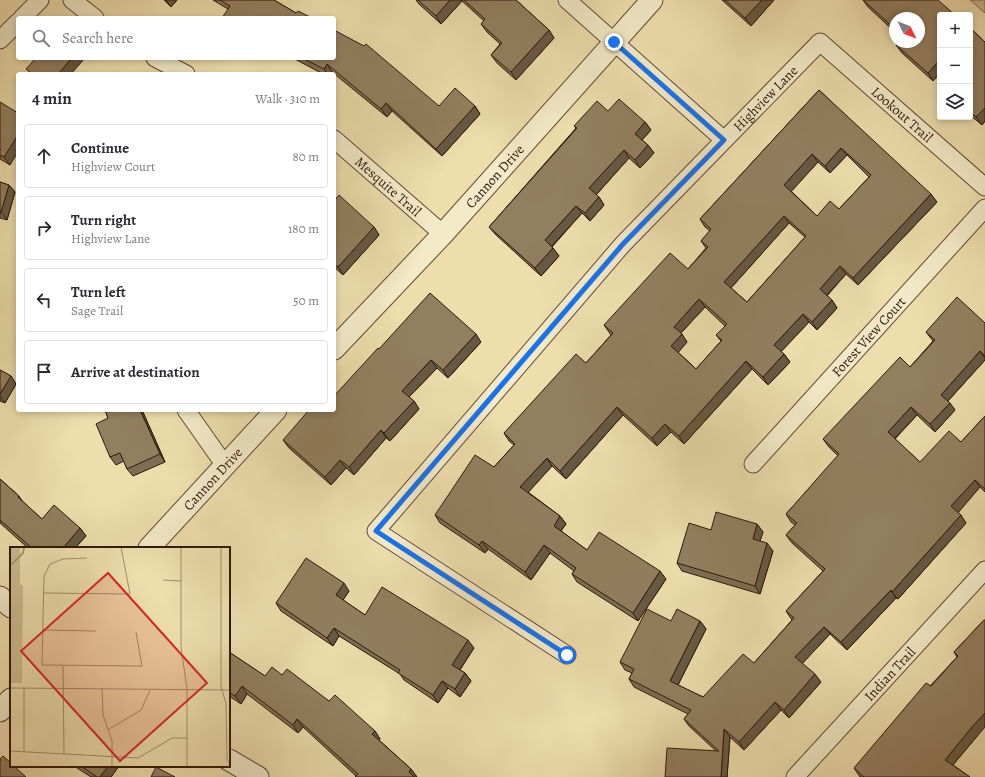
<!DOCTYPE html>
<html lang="en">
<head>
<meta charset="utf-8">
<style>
	body { margin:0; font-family:Alegreya,serif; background:#f2f2f3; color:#2b2b33 }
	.controls { position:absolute; right:12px; top:12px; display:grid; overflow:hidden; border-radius:4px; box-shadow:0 2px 6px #0003 }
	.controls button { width:36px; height:36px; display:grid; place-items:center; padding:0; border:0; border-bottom:1px solid #e1e1e2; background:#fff; color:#2b2b33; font:20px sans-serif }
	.compass { position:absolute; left:889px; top:12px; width:36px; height:36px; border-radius:50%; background:#fff; box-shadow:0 2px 6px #0003; rotate:132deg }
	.stop { position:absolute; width:12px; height:12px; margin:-9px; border:3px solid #1a73e8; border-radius:50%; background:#fff }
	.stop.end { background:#1a73e8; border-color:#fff; box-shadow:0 1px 4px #0008 }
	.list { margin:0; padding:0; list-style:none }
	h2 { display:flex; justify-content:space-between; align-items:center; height:52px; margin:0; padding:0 16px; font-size:17px }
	h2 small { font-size:13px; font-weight:400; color:#7c7c81 }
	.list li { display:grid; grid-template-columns:26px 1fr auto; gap:12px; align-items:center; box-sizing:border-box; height:64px; margin:0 8px 8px; padding:0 8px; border:1px solid #e1e1e2; border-radius:4px }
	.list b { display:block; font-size:15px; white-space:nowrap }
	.list p { margin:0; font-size:13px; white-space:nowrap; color:#7c7c81 }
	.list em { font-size:13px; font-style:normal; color:#7c7c81 }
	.icon { flex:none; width:22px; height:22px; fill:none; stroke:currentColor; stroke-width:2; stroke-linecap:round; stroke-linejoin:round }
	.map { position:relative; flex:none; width:985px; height:777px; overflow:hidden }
	.search { position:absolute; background:#fff; box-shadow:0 2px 6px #0003; left:16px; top:16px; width:320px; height:44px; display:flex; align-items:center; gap:10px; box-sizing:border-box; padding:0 14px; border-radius:4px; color:#7c7c81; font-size:15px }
	.panel { position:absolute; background:#fff; box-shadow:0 2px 6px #0003; left:16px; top:72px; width:320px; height:340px; border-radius:4px }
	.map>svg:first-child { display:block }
	.park { fill:url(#park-crowns); stroke:#7e6a4f }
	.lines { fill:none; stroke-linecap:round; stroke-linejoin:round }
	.minor-casing { stroke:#5f4a35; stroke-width:19 }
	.tertiary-casing { stroke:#5f4a35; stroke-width:23 }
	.minor { stroke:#f3eac9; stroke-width:17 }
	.tertiary { stroke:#f3eac9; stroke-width:21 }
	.wall { fill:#7e6d53; stroke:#30180d; fill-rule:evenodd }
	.shaded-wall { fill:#665943; stroke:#30180d }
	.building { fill:#927f60; stroke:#30180d; fill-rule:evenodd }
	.route { stroke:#1a73e8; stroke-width:5 }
	.labels { text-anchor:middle; stroke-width:3; stroke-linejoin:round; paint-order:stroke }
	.street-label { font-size:14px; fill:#30180d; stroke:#f3eac9 }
	.inset-river { fill:none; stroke:#ad9b76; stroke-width:2 }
	.inset-road { fill:none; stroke:#a18f6c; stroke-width:1 }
	.view { fill:#d62828; fill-opacity:0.15; stroke:#d62828; stroke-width:2 }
	.inset-edge { fill:none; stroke:#30180d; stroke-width:2 }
</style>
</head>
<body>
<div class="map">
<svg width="985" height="777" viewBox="0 0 985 777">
	<defs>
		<pattern id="park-crowns" width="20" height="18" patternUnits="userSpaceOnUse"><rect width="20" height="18" fill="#cdbc91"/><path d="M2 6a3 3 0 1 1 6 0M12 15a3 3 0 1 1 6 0" fill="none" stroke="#b0a17c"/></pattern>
	</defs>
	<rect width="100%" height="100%" fill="#eddeac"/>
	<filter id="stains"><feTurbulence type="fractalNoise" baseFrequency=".005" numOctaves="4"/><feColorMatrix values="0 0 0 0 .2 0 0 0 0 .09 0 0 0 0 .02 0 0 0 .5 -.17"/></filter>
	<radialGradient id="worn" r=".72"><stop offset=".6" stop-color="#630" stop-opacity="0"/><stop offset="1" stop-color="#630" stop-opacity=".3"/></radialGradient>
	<path class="park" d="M 970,0 L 985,0 L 985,13 Z"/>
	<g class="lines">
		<defs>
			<g id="minor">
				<path d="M 72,0 L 95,18"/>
				<path d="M 567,0 L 724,140"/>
				<path d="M 22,18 L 40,0"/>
				<path d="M 0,40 L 18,22"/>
				<path d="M 155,58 L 186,74"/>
				<path id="s1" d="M 334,139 L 443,234"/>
				<path d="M 186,410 L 224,464"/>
				<path id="s2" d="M 753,464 L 985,208"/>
				<path id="s3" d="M 567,655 L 376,531 L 623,244 L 820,42 L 985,187"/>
				<path id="s4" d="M 795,777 L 985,570"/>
			</g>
			<g id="tertiary">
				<path id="s5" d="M 334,349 L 443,234 L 652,0"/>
				<path id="s6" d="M 149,548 L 276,410"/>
				<path d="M 0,597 L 11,607"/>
				<path d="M 0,711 L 11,699"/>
				<path d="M 229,760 L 258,777"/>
			</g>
		</defs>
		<use href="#minor" class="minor-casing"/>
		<use href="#tertiary" class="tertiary-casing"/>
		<use href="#minor" class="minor"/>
		<use href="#tertiary" class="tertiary"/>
	</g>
	<g class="wall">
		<path d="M 164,0 L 177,0 L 171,7 Z"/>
		<path d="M 213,0 L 274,0 L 296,13 L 228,9 Z"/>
		<path d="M 416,0 L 516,0 L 549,30 L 554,38 L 516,80 L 497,63 L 491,55 L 500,44 L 487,32 L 481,24 L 484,21 L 462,1 L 441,24 L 419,4 Z"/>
		<path d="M 722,0 L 774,0 L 751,26 Z"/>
		<path d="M 863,0 L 938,0 L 940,15 L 940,73 L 933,81 L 902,53 L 896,45 L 919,42 L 895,18 L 895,32 L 868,7 Z"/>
		<path d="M 970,28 L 985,42 L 985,121 L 982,125 L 970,115 Z"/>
		<path d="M 293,58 L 334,58 L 439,106 L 475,106 L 480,114 L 442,156 L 392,111 L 387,117 L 332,72 L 331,74 L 323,74 Z"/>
		<path d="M 819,90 L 937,202 L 858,285 L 846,274 L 827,296 L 832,300 L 837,308 L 817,330 L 809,322 L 781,351 L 784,354 L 790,362 L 768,385 L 752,369 L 684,444 L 671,432 L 657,446 L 623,415 L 566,479 L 552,466 L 528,492 L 560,516 L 566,524 L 561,531 L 587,550 L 666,579 L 638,621 L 577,582 L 572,574 L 574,571 L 550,553 L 531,580 L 488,549 L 485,553 L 440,523 L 435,515 L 494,467 L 514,445 L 509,441 L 504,433 L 586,363 L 611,335 L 604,325 L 688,269 L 706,248 L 701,241 L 710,231 L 705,227 L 700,219 ZM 847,155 L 869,177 L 839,209 L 817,216 L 791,191 L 818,162 L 830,173 ZM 789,223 L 805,237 L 747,302 L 731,288 ZM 705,307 L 725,326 L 716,335 L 721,341 L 696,369 L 678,352 L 687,342 L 681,333 Z"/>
		<path d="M 0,102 L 10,165 L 0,159 Z"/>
		<path d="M 608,111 L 645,122 L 651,130 L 642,140 L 648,145 L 654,153 L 640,168 L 629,158 L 596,195 L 599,197 L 604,205 L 590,221 L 582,213 L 552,247 L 559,256 L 541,276 L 495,234 L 489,227 L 576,128 L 574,126 Z"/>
		<path d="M 0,182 L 9,185 L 15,192 L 7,220 L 0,218 Z"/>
		<path d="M 334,201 L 374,227 L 379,235 L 343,275 L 334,267 Z"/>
		<path d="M 985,323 L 985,360 L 948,401 L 955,410 L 935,432 L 917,415 L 895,439 L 920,462 L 961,442 L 985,416 L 985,492 L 980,487 L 958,512 L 966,523 L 898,599 L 896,598 L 847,650 L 830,634 L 802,663 L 821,682 L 789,718 L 781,710 L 744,750 L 730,737 L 727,777 L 716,751 L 689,726 L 684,719 L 688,714 L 634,687 L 629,679 L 632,673 L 625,670 L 620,662 L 671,621 L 700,621 L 706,629 L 678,685 L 703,697 L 754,663 L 792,620 L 786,611 L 823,571 L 792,543 L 786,535 L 795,525 L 791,522 L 786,514 L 838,456 L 829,447 L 823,439 L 910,367 L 933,341 L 926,332 Z"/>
		<path d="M 481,342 L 448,378 L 437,368 L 409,397 L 414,401 L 419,409 L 390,441 L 386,438 L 354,475 L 346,468 L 331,485 L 289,448 L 283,440 L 334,410 L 379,349 Z"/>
		<path d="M 0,370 L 11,376 L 16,384 L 5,403 L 0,401 Z"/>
		<path d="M 105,410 L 142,410 L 165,462 L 133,476 L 127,469 L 124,461 L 116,465 L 110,457 L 108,418 Z"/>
		<path d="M 0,479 L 19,496 L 23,502 L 42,519 L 80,528 L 86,536 L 75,548 L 28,548 L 0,523 Z"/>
		<path d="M 757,524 L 763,532 L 760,541 L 773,551 L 760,594 L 682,571 L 677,563 L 711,530 Z"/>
		<path d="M 349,591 L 343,600 L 365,615 L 474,648 L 460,670 L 465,673 L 471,681 L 460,697 L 448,688 L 438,703 L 404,680 L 400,674 L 339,636 L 333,646 L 281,611 L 276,603 Z"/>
		<path d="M 984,620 L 978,735 L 953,765 L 970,777 L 860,777 L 854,768 L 957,657 L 954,652 Z"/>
		<path d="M 229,652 L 265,676 L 282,675 L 329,701 L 375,731 L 380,739 L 379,740 L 411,769 L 417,777 L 356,776 L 303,727 L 298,733 L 247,694 L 241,704 L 229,696 Z"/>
		<path d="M 74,766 L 119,766 L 111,777 L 91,777 Z"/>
	</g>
	<g class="shaded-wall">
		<path d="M 166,0 L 177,0 L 171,7 Z"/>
		<path d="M 450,0 L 461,0 L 462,1 L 441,24 L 436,16 Z"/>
		<path d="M 762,0 L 774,0 L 751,26 L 745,18 Z"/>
		<path d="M 549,30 L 554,38 L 516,80 L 511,72 Z"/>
		<path d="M 72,58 L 83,58 L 84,59 L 71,74 L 58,74 Z"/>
		<path d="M 938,62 L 940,65 L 940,73 L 933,81 L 928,73 Z"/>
		<path d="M 327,64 L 332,72 L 331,74 L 327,74 L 324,69 Z"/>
		<path d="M 386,103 L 392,111 L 387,117 L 381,109 Z"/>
		<path d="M 475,106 L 480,114 L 442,156 L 436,149 Z"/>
		<path d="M 985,107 L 985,121 L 982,125 L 976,117 Z"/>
		<path d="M 645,122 L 651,130 L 641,141 L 635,134 Z"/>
		<path d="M 18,135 L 18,152 L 10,165 L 4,157 Z"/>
		<path d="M 648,145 L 654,153 L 640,168 L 635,160 Z"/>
		<path d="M 841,148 L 847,155 L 830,173 L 825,166 Z"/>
		<path d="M 624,150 L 629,158 L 595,196 L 589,188 Z"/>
		<path d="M 812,154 L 818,162 L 790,193 L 784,185 Z"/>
		<path d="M 9,185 L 15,192 L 7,220 L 1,212 Z"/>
		<path d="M 931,194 L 937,202 L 858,285 L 853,278 Z"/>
		<path d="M 599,197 L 604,205 L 590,221 L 585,213 Z"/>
		<path d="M 576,206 L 582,213 L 550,248 L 545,240 Z"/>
		<path d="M 784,216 L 789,223 L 730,289 L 724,282 Z"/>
		<path d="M 374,227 L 379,235 L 343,275 L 338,267 Z"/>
		<path d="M 553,248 L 559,256 L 541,276 L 535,268 Z"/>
		<path d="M 840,266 L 846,274 L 825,297 L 820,289 Z"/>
		<path d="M 699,299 L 705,307 L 679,335 L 674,327 Z"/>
		<path d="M 832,300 L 837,308 L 817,330 L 812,322 Z"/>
		<path d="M 803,314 L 809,322 L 780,353 L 774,345 Z"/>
		<path d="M 476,334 L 481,342 L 448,378 L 443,370 Z"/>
		<path d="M 682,334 L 687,342 L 677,354 L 671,346 Z"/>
		<path d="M 980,351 L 985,358 L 985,360 L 946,403 L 941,395 Z"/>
		<path d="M 784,354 L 790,362 L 768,385 L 763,377 Z"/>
		<path d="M 431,360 L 437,368 L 408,398 L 402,391 Z"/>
		<path d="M 746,361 L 752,369 L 684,444 L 679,436 Z"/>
		<path d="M 11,376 L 16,384 L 5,403 L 0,397 L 0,394 Z"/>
		<path d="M 414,401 L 419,409 L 390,441 L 384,433 Z"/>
		<path d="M 950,403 L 955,410 L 935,432 L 930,424 Z"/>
		<path d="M 617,407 L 623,415 L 566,479 L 560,471 Z"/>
		<path d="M 911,407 L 917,415 L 893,440 L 888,432 Z"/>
		<path d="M 140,410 L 142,410 L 165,462 L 160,454 Z"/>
		<path d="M 665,424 L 671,432 L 657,446 L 652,438 Z"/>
		<path d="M 381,430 L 386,438 L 354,475 L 349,467 Z"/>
		<path d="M 547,458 L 552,466 L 526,495 L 520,487 Z"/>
		<path d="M 340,460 L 346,468 L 331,485 L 325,477 Z"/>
		<path d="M 975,480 L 980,487 L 957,514 L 951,506 Z"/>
		<path d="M 961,515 L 966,523 L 898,599 L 892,592 Z"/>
		<path d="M 560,516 L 566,524 L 559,533 L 554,526 Z"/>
		<path d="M 757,524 L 763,532 L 758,547 L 753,539 Z"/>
		<path d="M 80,528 L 86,536 L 75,548 L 63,548 Z"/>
		<path d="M 482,541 L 488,549 L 485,553 L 479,545 Z"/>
		<path d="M 767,543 L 773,551 L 760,594 L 755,586 Z"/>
		<path d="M 544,545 L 550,553 L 531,580 L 525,572 Z"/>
		<path d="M 660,571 L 666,579 L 638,621 L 633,613 Z"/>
		<path d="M 344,583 L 349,591 L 341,603 L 336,595 Z"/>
		<path d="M 891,590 L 896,598 L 847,650 L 841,642 Z"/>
		<path d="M 700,621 L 706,629 L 676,689 L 670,681 Z"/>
		<path d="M 824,627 L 830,634 L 801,665 L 795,657 Z"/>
		<path d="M 334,628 L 339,636 L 333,646 L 327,638 Z"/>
		<path d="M 468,640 L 474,648 L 458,672 L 452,665 Z"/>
		<path d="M 465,673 L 471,681 L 460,697 L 455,689 Z"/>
		<path d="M 815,674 L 821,682 L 789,718 L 784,710 Z"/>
		<path d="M 442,681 L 448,688 L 438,703 L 433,695 Z"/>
		<path d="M 242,686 L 247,694 L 241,704 L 235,696 Z"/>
		<path d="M 775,702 L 781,710 L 744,750 L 739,742 Z"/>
		<path d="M 985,713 L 985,727 L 951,767 L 945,760 L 972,727 Z"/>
		<path d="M 297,719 L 303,727 L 298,733 L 293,725 Z"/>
		<path d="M 724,729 L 730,737 L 727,777 L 721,777 Z"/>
		<path d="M 375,731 L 380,739 L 378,742 L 372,734 Z"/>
		<path d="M 108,766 L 119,766 L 111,777 L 100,777 Z"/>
		<path d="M 411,769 L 417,777 L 412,777 L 409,772 Z"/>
	</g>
	<g class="building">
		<path d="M 220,0 L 274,0 L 296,13 L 298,11 L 312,18 L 222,18 L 230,6 Z"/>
		<path d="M 418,0 L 450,0 L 436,16 Z"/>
		<path d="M 464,0 L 516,0 L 549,30 L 511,72 L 491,55 L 502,43 L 481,24 L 485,19 Z"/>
		<path d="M 725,0 L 762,0 L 745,18 Z"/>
		<path d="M 863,0 L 938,0 L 955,15 L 940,15 L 940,64 L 938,62 L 928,73 L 896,45 L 899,42 L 919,42 L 919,18 L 895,18 L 895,29 Z"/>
		<path d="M 970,28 L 985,42 L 985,108 L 976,117 L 970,112 Z"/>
		<path d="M 334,30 L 364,46 L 366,44 L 439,106 L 455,88 L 475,106 L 436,149 L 386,103 L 381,109 L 327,64 L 324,69 L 302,58 L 334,58 Z"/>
		<path d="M 36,58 L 72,58 L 58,74 L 32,74 L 26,69 Z"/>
		<path d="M 819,90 L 931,194 L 853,278 L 840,266 L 820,289 L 832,300 L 812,322 L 803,314 L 774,345 L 784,354 L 763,377 L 746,361 L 679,436 L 665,424 L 652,438 L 617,407 L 560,471 L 547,458 L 520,487 L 560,516 L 554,526 L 587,550 L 599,532 L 660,571 L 633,613 L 572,574 L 576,568 L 544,545 L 525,572 L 482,541 L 479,545 L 435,515 L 475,455 L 494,467 L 515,444 L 504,433 L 576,354 L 586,363 L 613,333 L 604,325 L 670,253 L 688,269 L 708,247 L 701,241 L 711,229 L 700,219 ZM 841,148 L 871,175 L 839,209 L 830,201 L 817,216 L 784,185 L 812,154 L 825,166 ZM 784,216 L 806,236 L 747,302 L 724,282 ZM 699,299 L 727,324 L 716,335 L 722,340 L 696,369 L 671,346 L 682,334 L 674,327 Z"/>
		<path d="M 619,99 L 645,122 L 635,134 L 648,145 L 635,160 L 624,150 L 589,188 L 599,197 L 585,213 L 576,206 L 545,240 L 553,248 L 535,268 L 489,227 L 577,128 L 574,126 L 597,101 L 608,111 Z"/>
		<path d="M 0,102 L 18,113 L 18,135 L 4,157 L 0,155 Z"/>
		<path d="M 0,182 L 9,185 L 1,212 L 0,212 Z"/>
		<path d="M 339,195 L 374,227 L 338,267 L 334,264 L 334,201 Z"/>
		<path d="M 430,293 L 476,334 L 443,370 L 431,360 L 402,391 L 414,401 L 384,433 L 381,430 L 349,467 L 340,460 L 325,477 L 283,440 L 309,410 L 334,410 L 334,396 L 378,348 L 379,349 Z"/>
		<path d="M 957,297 L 985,323 L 985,356 L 980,351 L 941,395 L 950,403 L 930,424 L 911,407 L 888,432 L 920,462 L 949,431 L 961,442 L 985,416 L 985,489 L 975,480 L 951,506 L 961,515 L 892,592 L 891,590 L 841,642 L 824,627 L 795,657 L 815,674 L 784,710 L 775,702 L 739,742 L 724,729 L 721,777 L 665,777 L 667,748 L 719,751 L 684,719 L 691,710 L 629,679 L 634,669 L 620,662 L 647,609 L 671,621 L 677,609 L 700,621 L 670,681 L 703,697 L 743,654 L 754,663 L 794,618 L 786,611 L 825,569 L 786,535 L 797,523 L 786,514 L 839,454 L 823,439 L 900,357 L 910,367 L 935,340 L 926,332 Z"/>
		<path d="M 0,370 L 11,376 L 0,394 Z"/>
		<path d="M 105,410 L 140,410 L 160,454 L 127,469 L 120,453 L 110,457 L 96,424 L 108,418 Z"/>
		<path d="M 0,479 L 19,496 L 18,497 L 42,519 L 54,505 L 80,528 L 63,548 L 32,548 L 0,520 Z"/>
		<path d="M 716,512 L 757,524 L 753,539 L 767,543 L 755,586 L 677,563 L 689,523 L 711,530 Z"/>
		<path d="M 306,558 L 344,583 L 336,595 L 365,615 L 382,587 L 468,640 L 452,665 L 465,673 L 455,689 L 442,681 L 433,695 L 398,673 L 400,670 L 334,628 L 327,638 L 276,603 Z"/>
		<path d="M 984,620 L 985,620 L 985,713 L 972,727 L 945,760 L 970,777 L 864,777 L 854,768 L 926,683 L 931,686 L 958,656 L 954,652 Z"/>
		<path d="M 229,652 L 265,676 L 272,667 L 282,675 L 287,669 L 329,701 L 335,695 L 375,731 L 372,734 L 411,769 L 409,772 L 414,777 L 355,777 L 358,774 L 297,719 L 293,725 L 242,686 L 235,696 L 229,692 Z"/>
		<path d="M 3,756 L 11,763 L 11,766 L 14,766 L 26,777 L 0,777 L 0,759 Z"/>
		<path d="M 81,766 L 108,766 L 100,777 L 97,777 Z"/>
		<path d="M 156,767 L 175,777 L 151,777 Z"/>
	</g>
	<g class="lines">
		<path class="route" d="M 567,655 L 376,531 L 623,244 L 724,140 L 614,42"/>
	</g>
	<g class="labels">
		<g class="street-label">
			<text dy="5" stroke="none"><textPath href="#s3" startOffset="810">Highview Lane</textPath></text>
			<text dy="5" stroke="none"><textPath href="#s3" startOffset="998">Lookout Trail</textPath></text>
			<text dy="5" stroke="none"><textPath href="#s5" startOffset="236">Cannon Drive</textPath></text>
			<text dy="5" stroke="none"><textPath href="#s1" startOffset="72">Mesquite Trail</textPath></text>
			<text dy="5" stroke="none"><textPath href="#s2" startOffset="172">Forest View Court</textPath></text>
			<text dy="5" stroke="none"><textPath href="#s6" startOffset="94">Cannon Drive</textPath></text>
			<text dy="5" stroke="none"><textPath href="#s4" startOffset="140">Indian Trail</textPath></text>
		</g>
	</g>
	<g transform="translate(10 547)">
		<rect width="220" height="220" fill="#eddeac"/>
		<path d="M 0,0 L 10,0 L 10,38 L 13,38 L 12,136 L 0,136 Z" fill="#cdbc91"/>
		<path class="inset-river" d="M 0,19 L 13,6 L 14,0"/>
		<path class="inset-road" d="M 171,0 L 171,100 L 177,142 L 177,220M 211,0 L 211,140 L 216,156 L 217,214 L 220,217M 77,11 L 53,12 L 40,17 L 34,29 L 32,118 L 132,119 L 126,85M 153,33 L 171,34M 33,46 L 120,47 L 111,0M 32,83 L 86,84M 53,119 L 54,206M 0,141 L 220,143M 14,141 L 14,204M 92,141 L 93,168 L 102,194 L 102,220M 99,182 L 131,163 L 140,143M 0,204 L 128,211 L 162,191 L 177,191"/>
		<path class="view" d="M 98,26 L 197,136 L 110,214 L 11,104 Z"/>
		<rect width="220" height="220" class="inset-edge"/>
	</g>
	<rect width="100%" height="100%" filter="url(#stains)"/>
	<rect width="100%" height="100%" fill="url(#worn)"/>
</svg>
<div class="controls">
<button>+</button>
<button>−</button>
<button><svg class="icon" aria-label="layers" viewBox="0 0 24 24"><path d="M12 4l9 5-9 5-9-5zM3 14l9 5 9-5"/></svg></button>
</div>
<svg class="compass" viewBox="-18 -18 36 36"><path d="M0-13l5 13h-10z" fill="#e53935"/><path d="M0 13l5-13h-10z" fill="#7c7c81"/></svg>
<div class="stop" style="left:567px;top:655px"></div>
<div class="stop end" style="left:614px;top:42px"></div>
<div class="search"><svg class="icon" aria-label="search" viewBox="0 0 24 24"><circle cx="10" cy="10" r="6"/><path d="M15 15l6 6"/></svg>Search here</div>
<section class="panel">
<h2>4 min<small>Walk · 310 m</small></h2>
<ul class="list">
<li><svg class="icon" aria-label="ahead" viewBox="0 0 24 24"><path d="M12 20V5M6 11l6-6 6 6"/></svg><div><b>Continue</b><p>Highview Court</p></div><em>80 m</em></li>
<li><svg class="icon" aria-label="right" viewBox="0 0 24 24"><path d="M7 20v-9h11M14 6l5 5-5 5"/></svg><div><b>Turn right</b><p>Highview Lane</p></div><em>180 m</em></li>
<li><svg class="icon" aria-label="left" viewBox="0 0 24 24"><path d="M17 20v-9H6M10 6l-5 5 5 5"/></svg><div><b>Turn left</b><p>Sage Trail</p></div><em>50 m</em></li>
<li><svg class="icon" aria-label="arrive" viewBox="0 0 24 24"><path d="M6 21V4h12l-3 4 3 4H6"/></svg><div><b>Arrive at destination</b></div></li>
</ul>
</section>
</div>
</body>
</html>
